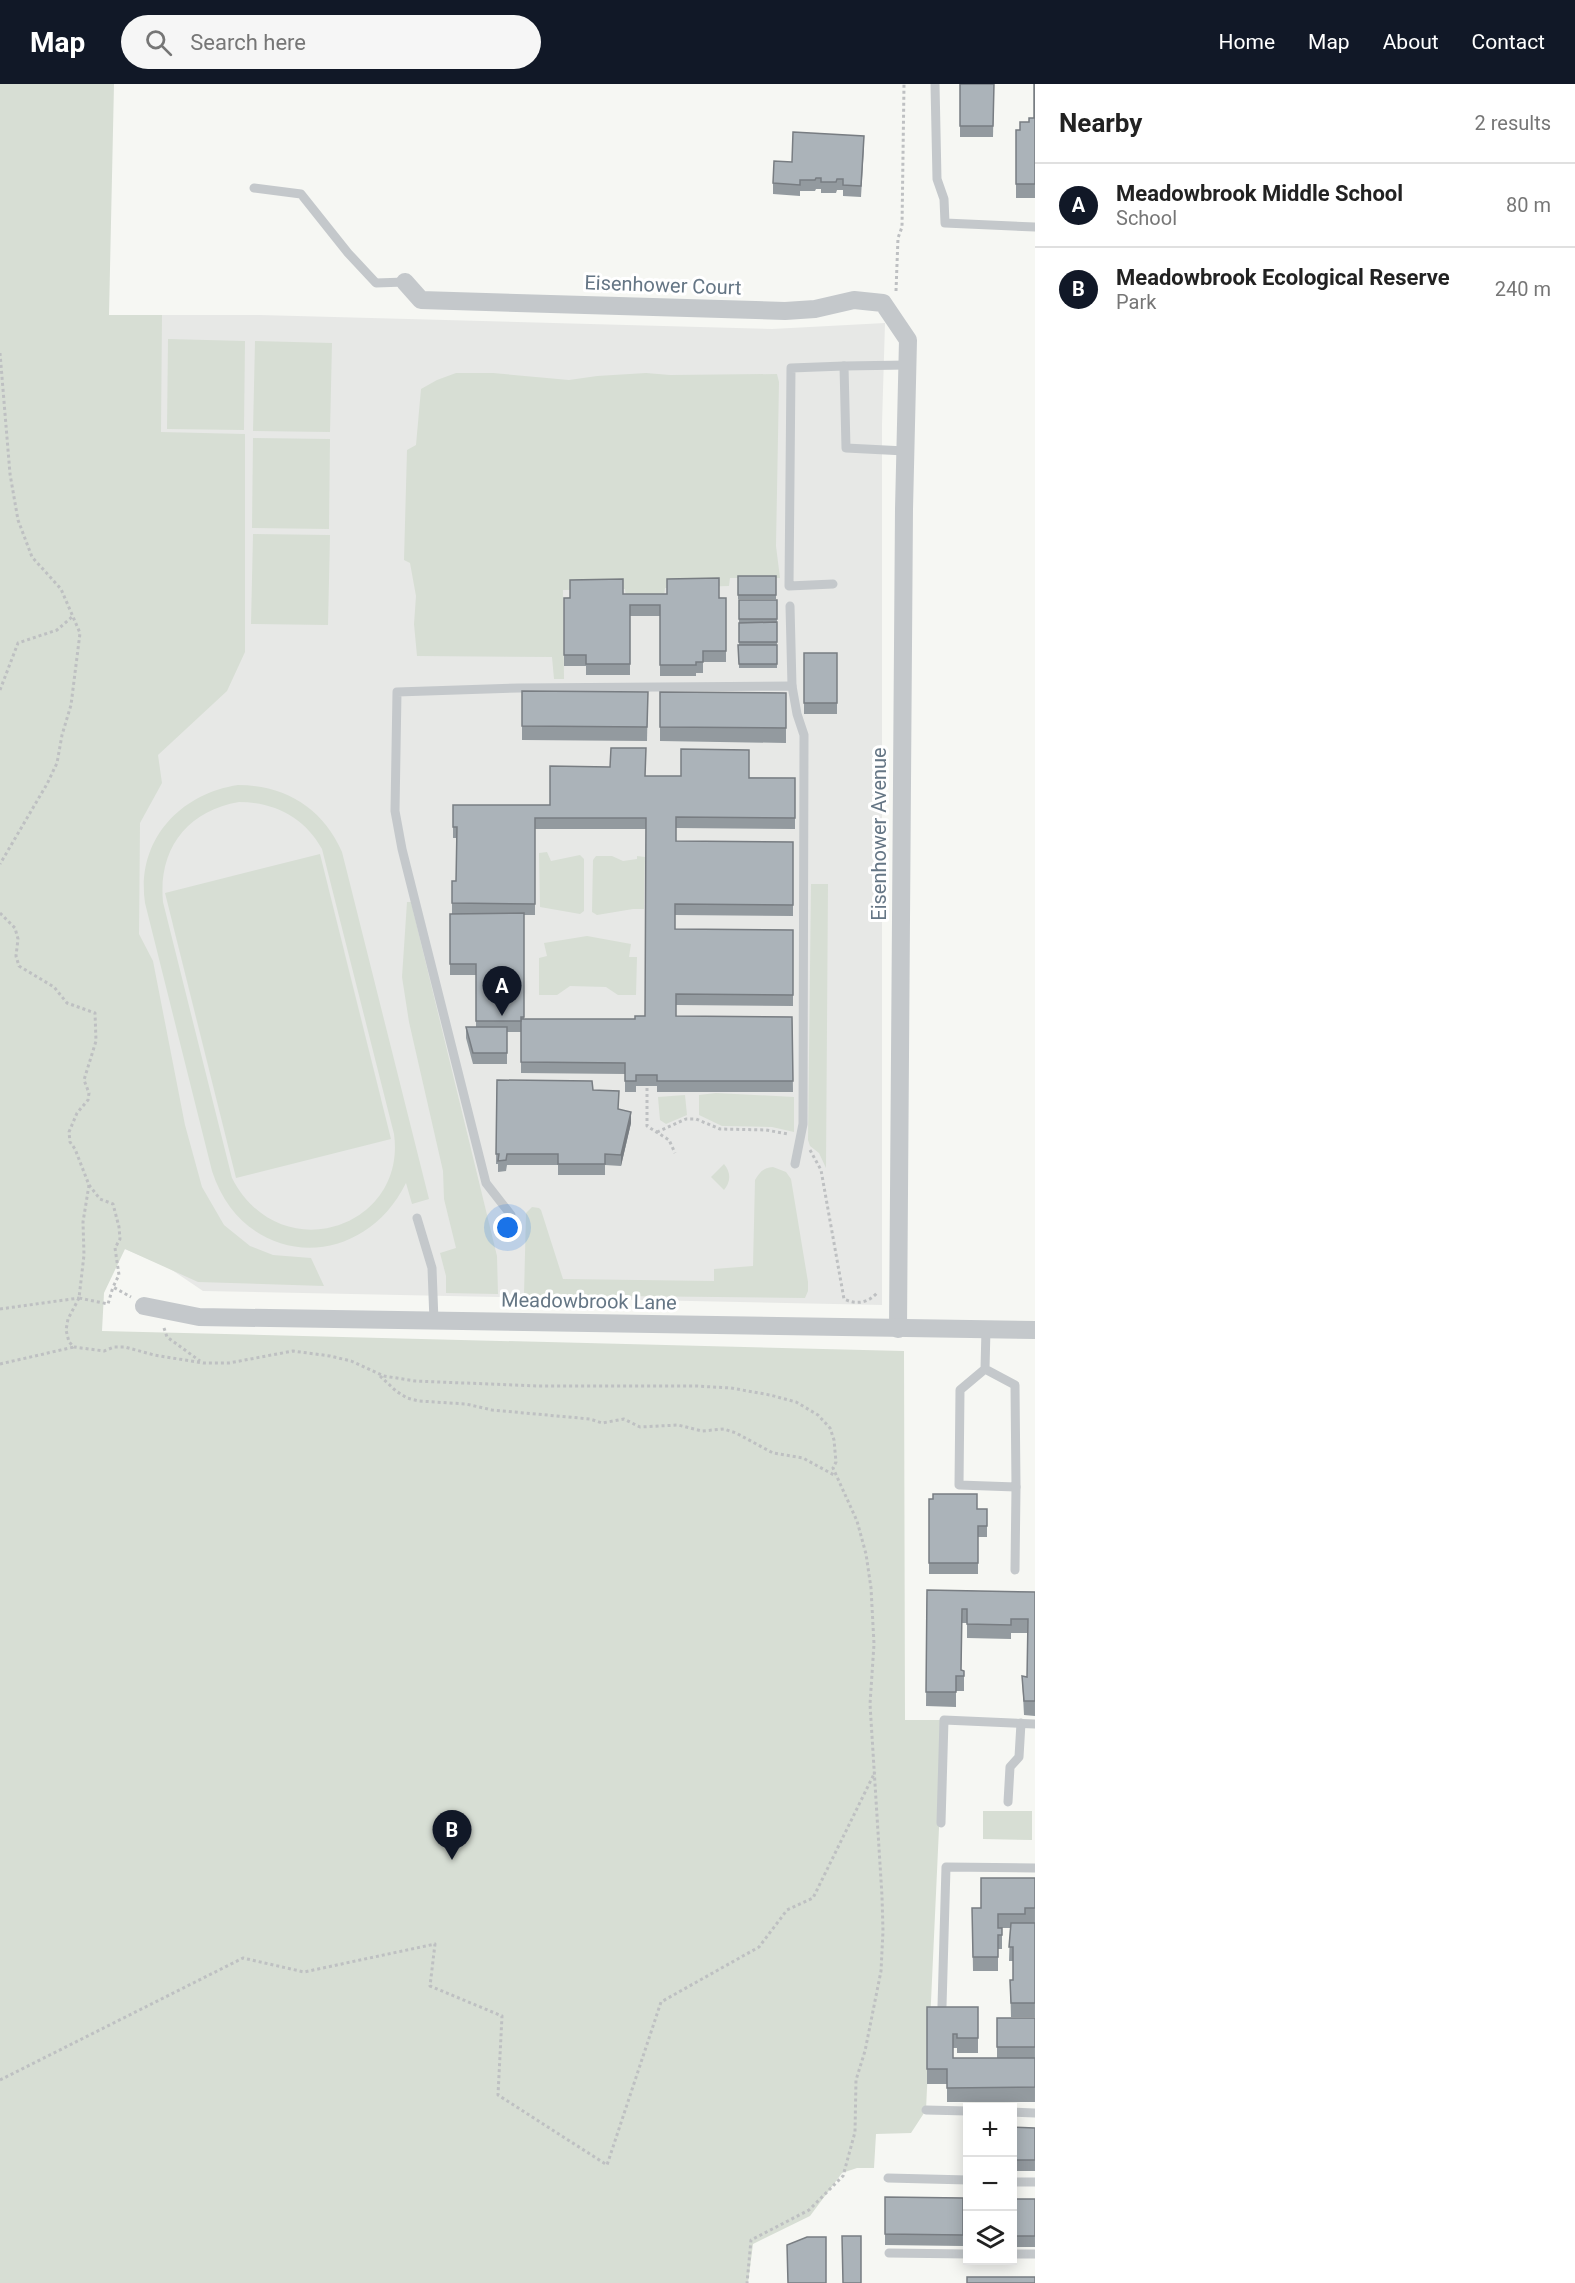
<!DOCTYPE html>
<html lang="en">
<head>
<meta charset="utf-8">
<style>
	body { margin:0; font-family:Roboto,sans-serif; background:#f6f6f6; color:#222 }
	.controls { position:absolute; right:18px; bottom:18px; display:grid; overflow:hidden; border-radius:0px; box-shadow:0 3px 15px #0003 }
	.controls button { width:54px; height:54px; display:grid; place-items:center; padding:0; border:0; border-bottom:2px solid #e0e0e0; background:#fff; color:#222; font:30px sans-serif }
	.you { position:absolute; left:508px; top:1144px; width:21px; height:21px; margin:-15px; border:4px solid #fff; border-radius:50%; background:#1a73e8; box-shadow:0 0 0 9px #1a73e833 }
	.badge { display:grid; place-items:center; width:39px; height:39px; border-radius:50%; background:#111827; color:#fff; font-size:20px; font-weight:700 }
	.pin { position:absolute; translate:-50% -50px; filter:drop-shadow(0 2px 3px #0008) }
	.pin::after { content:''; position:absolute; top:32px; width:21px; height:18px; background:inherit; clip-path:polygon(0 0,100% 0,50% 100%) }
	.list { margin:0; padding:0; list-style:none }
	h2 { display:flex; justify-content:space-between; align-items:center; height:78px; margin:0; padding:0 24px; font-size:26px }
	h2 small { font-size:20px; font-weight:400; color:#767676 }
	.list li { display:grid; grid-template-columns:39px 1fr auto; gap:18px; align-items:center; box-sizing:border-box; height:84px; padding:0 24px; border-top:2px solid #e0e0e0 }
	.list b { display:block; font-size:22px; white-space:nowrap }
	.list p { margin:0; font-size:20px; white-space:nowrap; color:#767676 }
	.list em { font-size:20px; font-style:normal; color:#767676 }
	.icon { flex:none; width:33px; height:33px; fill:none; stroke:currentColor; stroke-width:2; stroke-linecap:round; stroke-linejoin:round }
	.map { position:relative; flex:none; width:1035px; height:2199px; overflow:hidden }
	header { display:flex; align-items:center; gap:36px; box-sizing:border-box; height:84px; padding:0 30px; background:#111827; color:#fff }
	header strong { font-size:28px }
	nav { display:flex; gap:33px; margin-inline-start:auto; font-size:21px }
	.search { width:420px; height:54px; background:#f6f6f6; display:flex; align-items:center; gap:15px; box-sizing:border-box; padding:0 21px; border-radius:33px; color:#767676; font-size:22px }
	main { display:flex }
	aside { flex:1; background:#fff }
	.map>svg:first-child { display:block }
	.built { fill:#e7e8e6 }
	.green { fill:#d7ded4; fill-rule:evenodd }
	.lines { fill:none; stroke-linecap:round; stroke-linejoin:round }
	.path { stroke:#bec0c2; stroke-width:3; stroke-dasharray:3 3; stroke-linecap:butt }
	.lane { stroke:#c4c8cb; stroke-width:9 }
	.street { stroke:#c4c8cb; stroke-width:18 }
	.wall { fill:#939a9f; fill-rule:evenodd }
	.shaded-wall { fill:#787d82 }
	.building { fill:#abb3b9; stroke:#787d82; stroke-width:1.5 }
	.labels { text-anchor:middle; stroke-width:6; stroke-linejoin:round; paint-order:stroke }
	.street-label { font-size:20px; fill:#657685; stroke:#fff }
</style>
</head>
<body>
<header>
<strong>Map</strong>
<div class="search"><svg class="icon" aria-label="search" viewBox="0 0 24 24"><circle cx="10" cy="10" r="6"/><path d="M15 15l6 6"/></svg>Search here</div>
<nav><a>Home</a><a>Map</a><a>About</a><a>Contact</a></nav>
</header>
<main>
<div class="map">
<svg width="1035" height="2199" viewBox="0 0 1035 2199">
	<rect width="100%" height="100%" fill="#f6f7f3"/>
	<path class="built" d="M 109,231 L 260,231 L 772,245 L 885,239 L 882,340 L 882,1221 L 203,1207 L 169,1184 L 125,1165 Z"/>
	<g class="green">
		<path d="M 0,0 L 114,0 L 109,231 L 162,231 L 161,348 L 245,350 L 245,568 L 227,607 L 158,671 L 162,699 L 140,739 L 139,850 L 153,877 L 185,1041 L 202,1103 L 224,1141 L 250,1162 L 273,1171 L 311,1174 L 324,1202 L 198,1198 L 125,1165 L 104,1209 L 102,1247 L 904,1267 L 905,1636 L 944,1636 L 926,2026 L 911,2049 L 876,2050 L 874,2084 L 857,2084 L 842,2089 L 810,2132 L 753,2160 L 748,2199 L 0,2199 Z"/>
		<path d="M 168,255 L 245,257 L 244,346 L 167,345 Z"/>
		<path d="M 255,257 L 332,259 L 330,348 L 253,347 Z"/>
		<path d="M 456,289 L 493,289 L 569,296 L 597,292 L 646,289 L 670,291 L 777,290 L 779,298 L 776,462 L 780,494 L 730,494 L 729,502 L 665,504 L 664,514 L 626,514 L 625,505 L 563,506 L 564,595 L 554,595 L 552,573 L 417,572 L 414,540 L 416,512 L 410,479 L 404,476 L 407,366 L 416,361 L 421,305 L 437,296 Z"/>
		<path d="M 253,354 L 330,355 L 329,445 L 252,444 Z"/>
		<path d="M 253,450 L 330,451 L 328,541 L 251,540 Z"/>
		<path d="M 238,701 C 285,701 323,724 342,768 L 429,1115 L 412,1120 L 406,1099 C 361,1190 243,1184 212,1087 L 145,819 C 136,757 179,710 238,701 ZM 239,718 C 275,718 305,734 322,765 L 394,1050 C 407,1145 279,1186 232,1094 L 163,818 C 158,765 187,727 239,718 Z"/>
		<path d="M 547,768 L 551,777 L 580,771 L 584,775 L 584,827 L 580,830 L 540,823 L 539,769 Z"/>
		<path d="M 320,770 L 391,1055 L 236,1094 L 165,809 Z"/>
		<path d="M 596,772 L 612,772 L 623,777 L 637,775 L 637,772 L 645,773 L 644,825 L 633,825 L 597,831 L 592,828 L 593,776 Z"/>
		<path d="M 811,800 L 828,800 L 826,1084 L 819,1069 L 810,1062 L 808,1056 Z"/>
		<path d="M 407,818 L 411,818 L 497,1172 L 498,1210 L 446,1209 L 446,1192 L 440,1169 L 456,1164 L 444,1115 L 443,1087 L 409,938 L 402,893 Z"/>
		<path d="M 587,852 L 631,860 L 629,873 L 637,873 L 636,911 L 618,911 L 606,903 L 570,902 L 557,911 L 539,911 L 539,874 L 547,872 L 544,859 Z"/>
		<path d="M 716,1009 L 794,1013 L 794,1048 L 772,1043 L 722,1042 L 699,1031 L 699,1011 Z"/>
		<path d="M 685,1011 L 687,1031 L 666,1040 L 660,1036 L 658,1013 Z"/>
		<path d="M 724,1080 C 731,1089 731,1097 724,1106 L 711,1093 Z"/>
		<path d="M 773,1083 L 786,1088 L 791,1095 L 808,1198 L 808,1207 L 805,1214 L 524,1211 L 526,1129 L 532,1123 L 539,1124 L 541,1126 L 563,1195 L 714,1197 L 714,1185 L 753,1182 L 755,1096 C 760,1088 763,1084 773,1083 Z"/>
		<path d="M 983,1727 L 1032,1727 L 1032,1756 L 983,1755 Z"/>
	</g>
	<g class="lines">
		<g class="path">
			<path d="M 896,207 L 898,154 L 902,143 L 904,0"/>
			<path d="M 0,269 L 10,390 L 18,436 L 32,473 L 61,505 L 80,549 L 71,621 L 62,651 L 57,679 L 47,700 L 0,780"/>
			<path d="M 0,606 L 18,559 L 57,546 L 73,532"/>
			<path d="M 0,829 L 15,844 L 18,855 L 16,872 L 19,882 L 54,903 L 67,919 L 95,929 L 96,957 L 84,996 L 89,1009 L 88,1016 L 77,1029 L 69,1048 L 70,1058 L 75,1065 L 89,1101 L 100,1115 L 113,1120 L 119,1143 L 120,1155 L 115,1164 L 119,1191 L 113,1203 L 131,1213"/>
			<path d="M 647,998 L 647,1042 L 669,1056 L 675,1069"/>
			<path d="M 657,1048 L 686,1035 L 696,1035 L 720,1045 L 766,1046 L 788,1050"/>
			<path d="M 810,1066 L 821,1086 L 844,1215 C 856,1221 868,1219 877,1209"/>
			<path d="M 89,1101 L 83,1138 L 84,1171 L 79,1214 L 108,1220 L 113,1203"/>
			<path d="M 79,1214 L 68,1235 L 66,1246 L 69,1258 L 74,1263 L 104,1267 L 114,1263 L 125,1263 L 154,1271 L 203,1279 L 229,1279 L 293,1267 L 330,1272 L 351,1277 L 384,1292 L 415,1297 L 538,1302 L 696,1302 L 731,1304 L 770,1311 L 796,1318 L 818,1331 L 830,1344 L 834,1356 L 836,1378 L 833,1384 L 857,1437 L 866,1470 L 871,1504 L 874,1560 L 870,1620 L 882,1812 L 883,1847 L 881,1887 L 865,1967 L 856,1996 L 855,2048 L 843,2092 L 809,2126 L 751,2156 L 747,2199"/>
			<path d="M 0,1225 L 79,1214"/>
			<path d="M 164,1244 L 167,1253 L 200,1277"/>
			<path d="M 0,1280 L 74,1263"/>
			<path d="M 380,1292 L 396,1307 L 407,1314 L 419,1317 L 466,1320 L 492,1326 L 590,1335 L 602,1339 L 624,1335 L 640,1343 L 678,1341 L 702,1347 L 724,1345 L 736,1349 L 773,1369 L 803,1374 L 834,1391"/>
			<path d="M 0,1996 L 243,1874 L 304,1888 L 435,1860 L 430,1902 L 502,1932 L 498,2011 L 607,2081 L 661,1918 L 759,1863 L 787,1826 L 813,1814 L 875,1688"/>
		</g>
		<g class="lane">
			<path d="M 935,0 L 937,95 L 944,115 L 945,139 L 1035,143"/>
			<path d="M 254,104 L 301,110 L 348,169 L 376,199 L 405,198"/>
			<path d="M 905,367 L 846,364 L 844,282 L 907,281"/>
			<path d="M 833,500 L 789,502 L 791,284 L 844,282"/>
			<path d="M 790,522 L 792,602"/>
			<path d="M 511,1131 L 486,1099 L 402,765 L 395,727 L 397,608 L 519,604 L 792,602 L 797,630 L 804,651 L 803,1040 L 795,1080"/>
			<path d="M 417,1134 L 432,1184 L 434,1237"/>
			<path d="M 985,1285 L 1015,1301 L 1016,1403 L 959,1401 L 960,1306 L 985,1285 L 986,1245"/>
			<path d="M 1015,1486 L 1016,1403"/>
			<path d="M 1008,1718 L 1010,1683 L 1019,1673 L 1021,1639"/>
			<path d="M 941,1739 L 944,1636 L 1035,1640"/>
			<path d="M 942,1922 L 946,1783 L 1035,1784"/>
			<path d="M 926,2026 L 968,2027"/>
			<path d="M 1012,2028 L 1035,2029"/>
			<path d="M 888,2094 L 968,2096"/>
			<path d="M 1012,2098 L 1035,2098"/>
			<path d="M 889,2169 L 968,2170"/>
			<path d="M 1012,2170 L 1035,2170"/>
		</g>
		<g class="street">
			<path d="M 405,198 L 421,216 L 785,227 L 815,225 L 854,216 L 883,219 L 908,256 L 904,425 L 898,1245"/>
			<path d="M 144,1222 L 199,1233 L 1035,1246"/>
		</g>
	</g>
	<g class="wall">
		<path d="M 960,0 L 994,0 L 993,53 L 960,53 Z"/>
		<path d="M 1035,0 L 1035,114 L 1016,114 L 1016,46 L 1020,46 L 1034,34 Z"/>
		<path d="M 864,63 L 861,113 L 843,112 L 843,106 L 837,106 L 836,109 L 821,109 L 821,105 L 816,105 L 815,107 L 800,107 L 800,112 L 773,110 L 773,99 L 792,78 Z"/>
		<rect x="738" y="492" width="38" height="23"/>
		<path d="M 623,510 L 726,514 L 726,578 L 703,578 L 703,589 L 696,589 L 696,592 L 660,592 L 660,532 L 630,532 L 630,591 L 586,591 L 586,582 L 564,582 L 564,514 Z"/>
		<rect x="739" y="516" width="38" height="68"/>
		<rect x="804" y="569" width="33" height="61"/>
		<path d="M 522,607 L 648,608 L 647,657 L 522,656 Z"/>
		<path d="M 660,608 L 786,609 L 786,659 L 660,657 Z"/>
		<path d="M 646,692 L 795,694 L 795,745 L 676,744 L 676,757 L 793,758 L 793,832 L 675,831 L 675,845 L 793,846 L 793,922 L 676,921 L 676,932 L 792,933 L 793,1008 L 657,1008 L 657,1002 L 636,1002 L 636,1008 L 625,1008 L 625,990 L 521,989 L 521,944 L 521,948 L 507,948 L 507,980 L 473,980 L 466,954 L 466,943 L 476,943 L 476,891 L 450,891 L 450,830 L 452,830 L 452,797 L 456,797 L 456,754 L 453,754 L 453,721 L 550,721 ZM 535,745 L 646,745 L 645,932 L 635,935 L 524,935 L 524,831 L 535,831 Z"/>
		<path d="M 497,996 L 593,1006 L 619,1025 L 631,1039 L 621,1082 L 605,1081 L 605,1091 L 558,1091 L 558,1081 L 507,1081 L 506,1087 L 498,1088 L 498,1080 L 496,1080 Z"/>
		<path d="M 929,1415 L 977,1425 L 987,1425 L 987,1453 L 978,1453 L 978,1490 L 929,1490 Z"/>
		<path d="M 927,1506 L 1035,1508 L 1035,1632 L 1024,1631 L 1022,1592 L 1027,1593 L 1027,1549 L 1011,1549 L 1011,1555 L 967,1554 L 967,1539 L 962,1539 L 961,1586 L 964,1587 L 964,1607 L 956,1607 L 956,1623 L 926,1622 Z"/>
		<path d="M 1035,1794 L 1035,1839 L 1025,1839 L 1035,1839 L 1035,1933 L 1011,1933 L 1010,1896 L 1013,1896 L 1013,1877 L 1009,1877 L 1010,1844 L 998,1844 L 1002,1844 L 1002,1865 L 998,1865 L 998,1887 L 973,1887 L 972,1824 L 981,1824 Z"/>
		<path d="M 927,1923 L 978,1923 L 978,1969 L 957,1969 L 957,1964 L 953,1964 L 953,1974 L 1035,1974 L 1035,2018 L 947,2018 L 947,2000 L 927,2000 Z"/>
		<rect x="997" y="1934" width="38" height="40"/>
		<path d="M 967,2042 L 968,2042 L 968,2085 L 966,2085 Z"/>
		<path d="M 1012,2043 L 1035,2044 L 1035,2087 L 1012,2087 Z"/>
		<path d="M 885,2113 L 963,2114 L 963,2162 L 885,2161 Z"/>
		<rect x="1012" y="2115" width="23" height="48"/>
	</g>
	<path class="shaded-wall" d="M 631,1028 L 631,1039 L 621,1082 L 621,1071 Z"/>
	<g class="building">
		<path d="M 960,0 L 994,0 L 993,42 L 960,42 Z"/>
		<path d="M 1034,0 L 1035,0 L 1035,100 L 1016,100 L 1016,46 L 1020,46 L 1020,38 L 1029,38 L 1029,34 L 1034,34 Z"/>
		<path d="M 793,48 L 864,52 L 861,102 L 843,101 L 843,95 L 837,95 L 836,98 L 821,98 L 821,94 L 816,94 L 815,96 L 800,96 L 800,101 L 773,99 L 774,77 L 792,78 Z"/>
		<rect x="738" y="492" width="38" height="19"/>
		<path d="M 719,494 L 719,514 L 726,514 L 726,567 L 703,567 L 703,578 L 696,578 L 696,581 L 660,581 L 660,521 L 630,521 L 630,580 L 586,580 L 586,571 L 564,571 L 564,514 L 570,514 L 570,496 L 623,495 L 623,510 L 667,510 L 667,495 Z"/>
		<rect x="739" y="516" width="38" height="19"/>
		<path d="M 777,538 L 777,558 L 739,558 L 739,539 Z"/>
		<path d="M 738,561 L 777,561 L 777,580 L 739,580 Z"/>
		<rect x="804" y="569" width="33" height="50"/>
		<path d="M 522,607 L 648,608 L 647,643 L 522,642 Z"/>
		<path d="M 660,608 L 786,609 L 786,644 L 660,643 Z"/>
		<path d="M 611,664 L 646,664 L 645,692 L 681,692 L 681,665 L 749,666 L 749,694 L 795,694 L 795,734 L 676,733 L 676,757 L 793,758 L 793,821 L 675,820 L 675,845 L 793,846 L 793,911 L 676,910 L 676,932 L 792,933 L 793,997 L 657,997 L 657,991 L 636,991 L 636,997 L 625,997 L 625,979 L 521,978 L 521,935 L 635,935 L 635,932 L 645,932 L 646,734 L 535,734 L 535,820 L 452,819 L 452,797 L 456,797 L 457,743 L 453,743 L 453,721 L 550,721 L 550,682 L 610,683 Z"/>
		<path d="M 524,829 L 524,933 L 521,933 L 521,937 L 476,937 L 476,880 L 450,880 L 450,830 Z"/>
		<path d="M 466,943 L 507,943 L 507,969 L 473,969 Z"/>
		<path d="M 497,996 L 592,997 L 593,1006 L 619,1007 L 618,1025 L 631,1028 L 621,1071 L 605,1070 L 605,1080 L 558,1080 L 558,1070 L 507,1070 L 506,1076 L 498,1077 L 499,1070 L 496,1070 Z"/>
		<path d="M 933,1410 L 977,1410 L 977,1425 L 987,1425 L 987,1442 L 978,1442 L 978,1479 L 929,1479 L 929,1415 L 933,1415 Z"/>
		<path d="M 927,1506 L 1035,1508 L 1035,1617 L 1024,1617 L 1022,1592 L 1027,1593 L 1028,1535 L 1011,1535 L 1011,1541 L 967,1540 L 967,1525 L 962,1525 L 961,1586 L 964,1587 L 964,1592 L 956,1592 L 956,1608 L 926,1608 Z"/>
		<path d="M 981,1794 L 1035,1794 L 1035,1824 L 1025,1824 L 1025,1830 L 998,1830 L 998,1844 L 1002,1844 L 1002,1851 L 998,1851 L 998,1873 L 973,1873 L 972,1824 L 981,1824 Z"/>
		<path d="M 1011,1839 L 1035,1839 L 1035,1919 L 1011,1919 L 1010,1896 L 1013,1896 L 1013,1863 L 1009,1863 Z"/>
		<path d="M 927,1923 L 978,1923 L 978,1954 L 957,1954 L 957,1950 L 953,1950 L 953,1974 L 1035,1974 L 1035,2003 L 947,2004 L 947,1985 L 927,1985 Z"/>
		<rect x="997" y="1934" width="38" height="29"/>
		<path d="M 967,2042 L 968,2042 L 968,2074 L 966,2074 Z"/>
		<path d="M 1012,2043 L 1035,2044 L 1035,2076 L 1012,2076 Z"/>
		<path d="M 885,2113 L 963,2114 L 963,2151 L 885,2150 Z"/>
		<rect x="1012" y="2115" width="23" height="37"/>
		<path d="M 842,2152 L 861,2152 L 861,2199 L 843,2199 Z"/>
		<path d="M 807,2153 L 826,2153 L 826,2199 L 788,2199 L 787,2161 Z"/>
		<rect x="967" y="2193" width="68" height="6"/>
	</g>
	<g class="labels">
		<g class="street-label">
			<text transform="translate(663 201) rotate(2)" y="7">Eisenhower Court</text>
			<text transform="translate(879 750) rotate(-90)" y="7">Eisenhower Avenue</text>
			<text transform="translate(589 1217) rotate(1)" y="7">Meadowbrook Lane</text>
		</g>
	</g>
</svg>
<div class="controls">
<button>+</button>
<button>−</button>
<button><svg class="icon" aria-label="layers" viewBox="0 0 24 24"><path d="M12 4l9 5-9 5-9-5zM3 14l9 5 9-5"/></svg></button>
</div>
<div class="you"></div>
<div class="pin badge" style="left:502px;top:932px">A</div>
<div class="pin badge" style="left:452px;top:1776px">B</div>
</div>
<aside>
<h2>Nearby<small>2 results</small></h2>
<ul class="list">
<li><span class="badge">A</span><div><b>Meadowbrook Middle School</b><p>School</p></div><em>80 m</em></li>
<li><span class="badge">B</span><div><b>Meadowbrook Ecological Reserve</b><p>Park</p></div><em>240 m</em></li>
</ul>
</aside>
</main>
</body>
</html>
